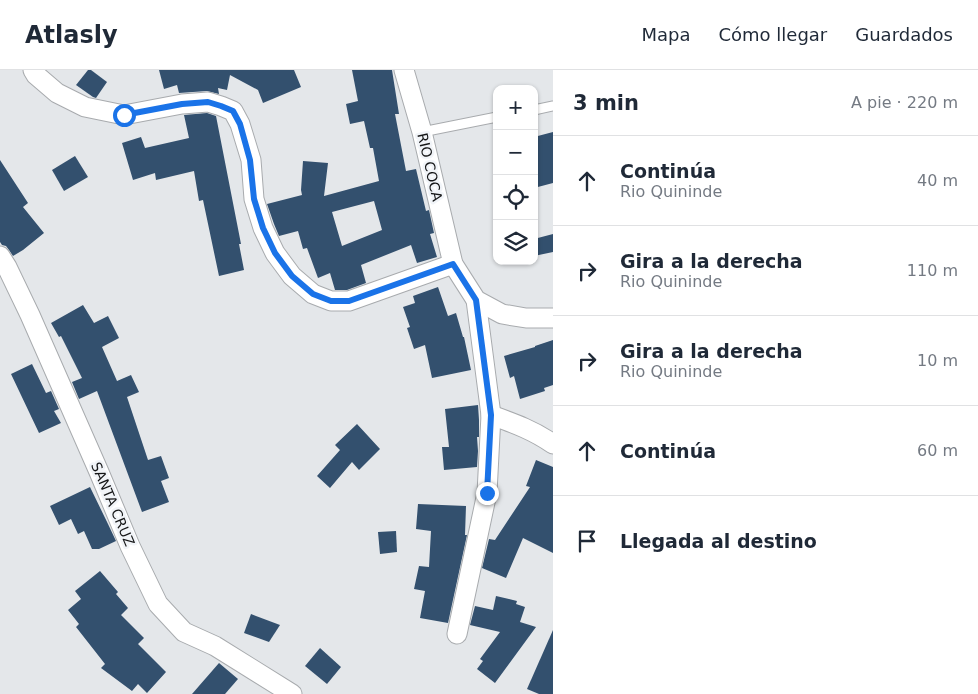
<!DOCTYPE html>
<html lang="es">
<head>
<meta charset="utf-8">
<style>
	body { margin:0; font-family:"DejaVu Sans",sans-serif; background:#f6f6f7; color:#1f2937 }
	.controls { position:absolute; right:15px; top:15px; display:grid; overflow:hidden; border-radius:10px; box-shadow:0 1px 4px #0004 }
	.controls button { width:45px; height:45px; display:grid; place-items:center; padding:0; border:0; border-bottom:1px solid #e0e1e3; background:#fff; color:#1f2937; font:25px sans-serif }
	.stop { position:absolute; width:15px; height:15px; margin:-11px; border:4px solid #1a73e8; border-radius:50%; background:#fff }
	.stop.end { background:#1a73e8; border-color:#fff; box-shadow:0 1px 5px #0008 }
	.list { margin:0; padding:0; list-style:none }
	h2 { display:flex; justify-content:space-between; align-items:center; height:65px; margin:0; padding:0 20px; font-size:21px }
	h2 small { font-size:16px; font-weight:400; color:#747a83 }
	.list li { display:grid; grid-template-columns:32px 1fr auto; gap:15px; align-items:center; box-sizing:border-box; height:90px; padding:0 20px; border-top:1px solid #e0e1e3 }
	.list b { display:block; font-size:19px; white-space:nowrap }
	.list p { margin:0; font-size:16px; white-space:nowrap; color:#747a83 }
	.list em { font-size:16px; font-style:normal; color:#747a83 }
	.icon { flex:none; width:28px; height:28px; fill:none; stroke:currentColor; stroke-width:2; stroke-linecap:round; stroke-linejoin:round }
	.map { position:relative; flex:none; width:553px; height:624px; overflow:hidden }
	header { display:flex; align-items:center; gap:30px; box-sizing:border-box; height:70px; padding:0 25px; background:#fff; border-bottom:1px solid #e0e1e3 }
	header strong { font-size:24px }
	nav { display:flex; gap:28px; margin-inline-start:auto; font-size:18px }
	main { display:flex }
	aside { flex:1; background:#fff }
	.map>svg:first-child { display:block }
	.building { fill:#33506e; fill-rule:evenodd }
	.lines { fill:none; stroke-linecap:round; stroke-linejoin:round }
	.lane-casing { stroke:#a8abae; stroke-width:11 }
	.street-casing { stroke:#a8abae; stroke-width:21 }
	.lane { stroke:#fff; stroke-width:9 }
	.street { stroke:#fff; stroke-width:19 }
	.route { stroke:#1a73e8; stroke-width:6 }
	.labels { text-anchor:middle; stroke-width:5; stroke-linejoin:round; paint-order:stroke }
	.street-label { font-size:14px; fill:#151617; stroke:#f1f4f8 }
</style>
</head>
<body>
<header>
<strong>Atlasly</strong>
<nav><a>Mapa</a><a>Cómo llegar</a><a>Guardados</a></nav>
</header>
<main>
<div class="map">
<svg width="553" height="624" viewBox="0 0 553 624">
	<rect width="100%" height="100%" fill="#e4e7ea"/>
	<g class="building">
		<path d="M 88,0 L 91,0 L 107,12 L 96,28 L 93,27 L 76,15 Z"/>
		<path d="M 159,0 L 294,0 L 301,17 L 263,33 L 258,20 L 230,5 L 227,20 L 218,18 L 219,24 L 207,21 L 179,23 L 177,15 L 164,19 Z"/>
		<path d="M 352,0 L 392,0 L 399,44 L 395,44 L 406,101 L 416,99 L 426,141 L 429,140 L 434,163 L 430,164 L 437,187 L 417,193 L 411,175 L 361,195 L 366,213 L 347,220 L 335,220 L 330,203 L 318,208 L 307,178 L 303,179 L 298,161 L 279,166 L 274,154 L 267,134 L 302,125 L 301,120 L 303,91 L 328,93 L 324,126 L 379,111 L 373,78 L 370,78 L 364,51 L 350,54 L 346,34 L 358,31 ZM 374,131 L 382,160 L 342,176 L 332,142 Z"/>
		<path d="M 207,43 L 216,46 L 241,174 L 239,174 L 244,200 L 219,206 L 203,130 L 199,131 L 194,101 L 156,110 L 155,103 L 133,110 L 122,73 L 141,67 L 145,78 L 189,68 L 184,45 Z"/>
		<path d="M 553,62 L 553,113 L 534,118 L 534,67 Z"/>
		<path d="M 75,86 L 88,107 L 64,121 L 52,100 Z"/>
		<path d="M 0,90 L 28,133 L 23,137 L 44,163 L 23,180 L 13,186 L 9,180 L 6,176 L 2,175 L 0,172 Z"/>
		<path d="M 553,164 L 553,182 L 534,186 L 534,169 Z"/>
		<path d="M 438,217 L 448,246 L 456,243 L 463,267 L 464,267 L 471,300 L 432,308 L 425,275 L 414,279 L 407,258 L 410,257 L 403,237 L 415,233 L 413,226 Z"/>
		<path d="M 83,235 L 94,253 L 108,246 L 119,268 L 102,277 L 117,311 L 131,305 L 139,322 L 127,327 L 148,390 L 161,386 L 169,408 L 161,411 L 169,432 L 142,442 L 97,321 L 79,329 L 72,312 L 82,308 L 61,266 L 59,267 L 51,253 Z"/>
		<path d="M 553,270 L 553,315 L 544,318 L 545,321 L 520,329 L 514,306 L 510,308 L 504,286 L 535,277 L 535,276 Z"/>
		<path d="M 32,294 L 46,323 L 51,321 L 59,339 L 54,341 L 61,353 L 39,363 L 11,304 Z"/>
		<path d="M 478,335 L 479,350 L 479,367 L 477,367 L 478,381 L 477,397 L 444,400 L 442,377 L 449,377 L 445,339 Z"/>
		<path d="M 357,354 L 380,379 L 359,400 L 352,392 L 330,418 L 317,406 L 340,380 L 335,375 Z"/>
		<path d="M 536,390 L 553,397 L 553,483 L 523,468 L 506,508 L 482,498 L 489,469 L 495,470 L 530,417 L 526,416 Z"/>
		<path d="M 90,417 L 108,454 L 116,471 L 99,479 L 92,479 L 84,461 L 78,464 L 71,449 L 59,455 L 50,436 Z"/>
		<path d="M 418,434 L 466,436 L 465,465 L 467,465 L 448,553 L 420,548 L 425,521 L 414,519 L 419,496 L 429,497 L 431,461 L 416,459 Z"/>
		<path d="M 396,461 L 397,482 L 380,484 L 378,462 Z"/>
		<path d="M 100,501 L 118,522 L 116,524 L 128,538 L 121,545 L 144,568 L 138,574 L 166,602 L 147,623 L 138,614 L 132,621 L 101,598 L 105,594 L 76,557 L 79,554 L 68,540 L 81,529 L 75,521 Z"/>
		<path d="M 496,526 L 517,531 L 516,534 L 525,537 L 520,552 L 536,557 L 495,613 L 477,599 L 483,591 L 480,589 L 500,562 L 470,555 L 475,536 L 493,540 Z"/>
		<path d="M 251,544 L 280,555 L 269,572 L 244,563 Z"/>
		<path d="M 553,560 L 553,624 L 539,624 L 527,619 Z"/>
		<path d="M 320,578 L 341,597 L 327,614 L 305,596 Z"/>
		<path d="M 219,593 L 238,609 L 225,624 L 192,624 Z"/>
	</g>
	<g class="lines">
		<defs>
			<g id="lane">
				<path d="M 534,40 L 553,36"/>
				<path d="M 422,62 L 497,47"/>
			</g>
			<g id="street">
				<path d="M 33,0 L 36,5 L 57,23 L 85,37 L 124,45 L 182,34 L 208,32 L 221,36 L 233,41 L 240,54 L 251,90 L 254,129 L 263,158 L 275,183 L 292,206 L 313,224 L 331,231 L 349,231 L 453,194"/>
				<path d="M 404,0 L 422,62 L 453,194 L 476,230 L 502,244 L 526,248 L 553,248"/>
				<path d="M 0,186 L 7,197 L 30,245 L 99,402 L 130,476 L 158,534 L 184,562 L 215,576 L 292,624"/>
				<path d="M 491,345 C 513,353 533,360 553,374"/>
				<path d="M 457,564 L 487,423 L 491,345 L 476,230"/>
			</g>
		</defs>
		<use href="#lane" class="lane-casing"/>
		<use href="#street" class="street-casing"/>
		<use href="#lane" class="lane"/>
		<use href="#street" class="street"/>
	</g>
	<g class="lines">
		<path class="route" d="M 124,45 L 182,34 L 208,32 L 221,36 L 233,41 L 240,54 L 250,90 L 254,129 L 263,158 L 275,183 L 292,206 L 313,224 L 331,231 L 349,231 L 453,194 L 476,230 L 491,345 L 487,423"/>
	</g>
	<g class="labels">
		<g class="street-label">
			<text transform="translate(430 97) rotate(77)" y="5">RIO COCA</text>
			<text transform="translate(113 434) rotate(67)" y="5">SANTA CRUZ</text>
		</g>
	</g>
</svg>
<div class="controls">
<button>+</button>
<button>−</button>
<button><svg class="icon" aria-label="locate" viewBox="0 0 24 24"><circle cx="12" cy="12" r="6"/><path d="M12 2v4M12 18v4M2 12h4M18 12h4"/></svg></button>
<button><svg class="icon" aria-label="layers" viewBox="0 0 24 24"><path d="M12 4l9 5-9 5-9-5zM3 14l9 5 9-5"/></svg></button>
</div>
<div class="stop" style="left:124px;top:45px"></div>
<div class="stop end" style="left:487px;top:423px"></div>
</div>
<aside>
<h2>3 min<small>A pie · 220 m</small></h2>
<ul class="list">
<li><svg class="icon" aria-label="ahead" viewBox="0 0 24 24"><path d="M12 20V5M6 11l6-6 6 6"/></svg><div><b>Continúa</b><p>Rio Quininde</p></div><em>40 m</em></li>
<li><svg class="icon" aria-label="right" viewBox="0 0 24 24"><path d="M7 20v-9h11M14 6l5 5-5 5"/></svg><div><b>Gira a la derecha</b><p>Rio Quininde</p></div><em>110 m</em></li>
<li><svg class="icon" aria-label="right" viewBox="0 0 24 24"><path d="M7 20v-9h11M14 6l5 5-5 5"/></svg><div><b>Gira a la derecha</b><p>Rio Quininde</p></div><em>10 m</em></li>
<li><svg class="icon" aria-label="ahead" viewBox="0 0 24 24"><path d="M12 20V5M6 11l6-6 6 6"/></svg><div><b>Continúa</b></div><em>60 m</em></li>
<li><svg class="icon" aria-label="arrive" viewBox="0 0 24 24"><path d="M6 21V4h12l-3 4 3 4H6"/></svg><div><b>Llegada al destino</b></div></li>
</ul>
</aside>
</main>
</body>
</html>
